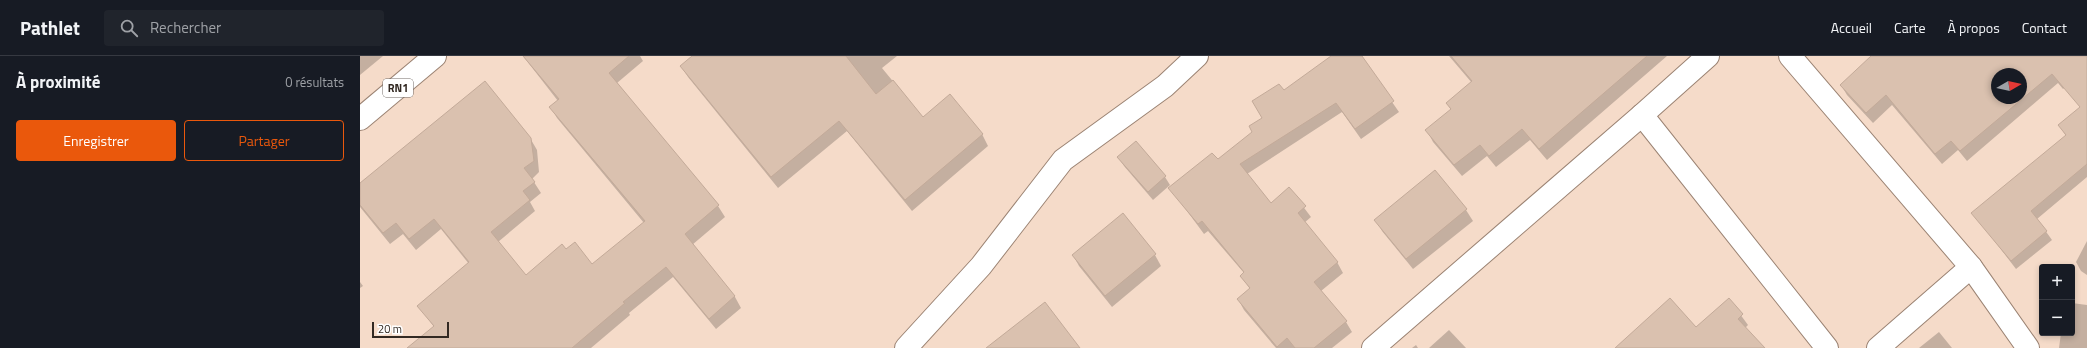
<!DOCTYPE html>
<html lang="fr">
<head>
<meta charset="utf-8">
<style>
	body { margin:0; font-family:"Titillium Web",sans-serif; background:#20242c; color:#f1f3f6 }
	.controls { position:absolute; right:12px; bottom:12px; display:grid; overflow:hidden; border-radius:4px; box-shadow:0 2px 6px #0003 }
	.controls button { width:36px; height:36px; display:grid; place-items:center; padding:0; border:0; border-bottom:1px solid #363941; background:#171b24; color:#f1f3f6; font:20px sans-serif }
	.compass { position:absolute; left:1631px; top:12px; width:36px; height:36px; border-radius:50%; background:#171b24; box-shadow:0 2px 6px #0003; rotate:81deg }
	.scale { position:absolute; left:12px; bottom:10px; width:77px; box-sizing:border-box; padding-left:4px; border:2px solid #322922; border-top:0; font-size:11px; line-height:14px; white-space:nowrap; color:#322922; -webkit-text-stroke:3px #fff; paint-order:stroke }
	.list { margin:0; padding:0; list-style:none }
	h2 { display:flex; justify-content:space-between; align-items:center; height:52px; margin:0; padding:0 16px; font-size:17px }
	h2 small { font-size:13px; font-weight:400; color:#9ea1a6 }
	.actions { display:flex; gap:8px; padding:12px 16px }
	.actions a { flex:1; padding:9px 0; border:1px solid #ea580c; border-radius:4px; text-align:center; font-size:14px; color:#ea580c }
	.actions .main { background:#ea580c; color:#fff }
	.icon { flex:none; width:22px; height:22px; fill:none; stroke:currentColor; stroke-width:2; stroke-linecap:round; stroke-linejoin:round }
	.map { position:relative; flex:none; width:1727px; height:292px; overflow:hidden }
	header { display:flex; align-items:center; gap:24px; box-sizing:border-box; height:56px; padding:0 20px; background:#171b24; border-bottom:1px solid #363941 }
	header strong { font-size:19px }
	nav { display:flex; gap:22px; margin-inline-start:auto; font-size:14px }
	.search { width:280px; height:36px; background:#20242c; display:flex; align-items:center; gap:10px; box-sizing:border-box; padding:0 14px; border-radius:4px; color:#9ea1a6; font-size:15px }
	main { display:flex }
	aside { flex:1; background:#171b24 }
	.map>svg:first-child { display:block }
	.shadow { fill:#0003; fill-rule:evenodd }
	.building { fill:#dac1af; stroke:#c3aa99; fill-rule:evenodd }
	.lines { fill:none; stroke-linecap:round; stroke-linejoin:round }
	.minor-casing { stroke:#9b8373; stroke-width:24 }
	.highway-casing { stroke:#9b8373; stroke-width:24 }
	.minor { stroke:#fff; stroke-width:22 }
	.highway { stroke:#fff; stroke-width:22 }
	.labels { text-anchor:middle; stroke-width:3; stroke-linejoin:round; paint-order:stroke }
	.shield { fill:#fff; stroke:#706964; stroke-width:1 }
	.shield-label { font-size:11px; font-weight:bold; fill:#322922 }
</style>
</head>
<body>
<header>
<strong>Pathlet</strong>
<div class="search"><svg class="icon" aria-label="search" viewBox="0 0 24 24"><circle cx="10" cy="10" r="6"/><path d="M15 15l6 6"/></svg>Rechercher</div>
<nav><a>Accueil</a><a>Carte</a><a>À propos</a><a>Contact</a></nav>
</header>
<main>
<aside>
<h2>À proximité<small>0 résultats</small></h2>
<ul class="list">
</ul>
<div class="actions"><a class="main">Enregistrer</a><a>Partager</a></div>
</aside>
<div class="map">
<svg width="1727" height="292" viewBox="0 0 1727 292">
	<rect width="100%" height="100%" fill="#f5dbc9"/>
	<g class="shadow">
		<path d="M 0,0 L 23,0 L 0,19 Z"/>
		<path d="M 163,0 L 280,0 L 283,5 L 257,27 L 358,150 L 365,161 L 332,189 L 375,241 L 381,252 L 356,273 L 313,221 L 269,257 L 270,259 L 231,292 L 49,292 L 74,271 L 59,250 L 109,208 L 81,173 L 56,194 L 43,178 L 30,188 L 0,151 L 0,129 L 170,82 L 177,94 L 179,116 L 172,123 L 181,137 L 170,146 L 175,155 L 138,186 L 165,220 L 206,195 L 232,209 L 284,167 L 197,62 L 191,51 L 198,45 Z"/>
		<path d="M 333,0 L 537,0 L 522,12 L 563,62 L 622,78 L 628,90 L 552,155 L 487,75 L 418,132 L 328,21 L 321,10 Z"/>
		<path d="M 973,0 L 1000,0 L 1039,56 L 1001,83 L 982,56 L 887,118 L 911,148 L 929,132 L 951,161 L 944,167 L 977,206 L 983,217 L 961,235 L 986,266 L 992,276 L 972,292 L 916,292 L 884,254 L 878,243 L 890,233 L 881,220 L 884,217 L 848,175 L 844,178 L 810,132 L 858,105 L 894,76 L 924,36 Z"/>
		<path d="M 1089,0 L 1307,0 L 1187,104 L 1170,84 L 1136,111 L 1127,100 L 1102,120 L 1073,86 L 1067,74 L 1091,54 L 1087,47 L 1112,27 Z"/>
		<path d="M 1513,0 L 1727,0 L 1727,12 L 1703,33 L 1698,27 L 1607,105 L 1598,94 L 1582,108 L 1532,49 L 1513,67 L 1487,39 L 1481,29 ZM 1637,18 L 1661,18 L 1661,42 L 1637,42 Z"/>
		<path d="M 1727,46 L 1727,121 L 1677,163 L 1692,184 L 1656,213 L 1613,157 L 1706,80 L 1699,69 Z"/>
		<path d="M 758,101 L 805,121 L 810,129 L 793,144 L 764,110 Z"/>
		<path d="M 1075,115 L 1106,154 L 1113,165 L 1053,213 L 1022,175 L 1016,164 Z"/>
		<path d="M 1727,185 L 1727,219 L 1721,215 L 1716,206 Z"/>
		<path d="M 713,199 L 795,199 L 801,210 L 752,251 L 719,210 Z"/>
		<path d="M 0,226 L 3,230 L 0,232 Z"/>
		<path d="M 1369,243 L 1388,269 L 1385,272 L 1402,292 L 1256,292 L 1336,273 Z"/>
		<path d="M 1712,247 L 1727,249 L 1727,292 L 1699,292 L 1701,277 L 1712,277 Z"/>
		<path d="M 1089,274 L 1106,292 L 1069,292 Z"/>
		<path d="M 1579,276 L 1592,292 L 1559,292 Z"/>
		<path d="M 1056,289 L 1058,292 L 1052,292 Z"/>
	</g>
	<g class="building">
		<path d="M 163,0 L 269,0 L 249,17 L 359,149 L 325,178 L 375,240 L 349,263 L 306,211 L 263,246 L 265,247 L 212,292 L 47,292 L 74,270 L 57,250 L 109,206 L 74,163 L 49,183 L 36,167 L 23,177 L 0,149 L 0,127 L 125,25 L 171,82 L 174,105 L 164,112 L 175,126 L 163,135 L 170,144 L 131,176 L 166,219 L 202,188 L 206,193 L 215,186 L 232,208 L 285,165 L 189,51 L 199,43 Z"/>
		<path d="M 332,0 L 486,0 L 516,38 L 533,24 L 563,61 L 590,38 L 623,78 L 545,144 L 479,65 L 411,121 L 320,10 Z"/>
		<path d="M 971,0 L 1002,0 L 1034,45 L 995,73 L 976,47 L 880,108 L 911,147 L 929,131 L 946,150 L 938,157 L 978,206 L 954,226 L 987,265 L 954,292 L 935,292 L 927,282 L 917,291 L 877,243 L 890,232 L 880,220 L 884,216 L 842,165 L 838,168 L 808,132 L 852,97 L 858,103 L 892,76 L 889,70 L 902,62 L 892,45 L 919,28 L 924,34 Z"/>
		<path d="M 1091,0 L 1287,0 L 1179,93 L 1162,73 L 1129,100 L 1120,89 L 1094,109 L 1065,74 L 1091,53 L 1086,47 L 1112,25 Z"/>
		<path d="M 1511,0 L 1727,0 L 1727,108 L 1671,155 L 1687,175 L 1651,205 L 1611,157 L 1706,79 L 1698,69 L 1720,51 L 1692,18 L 1600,95 L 1591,85 L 1575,98 L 1526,39 L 1506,57 L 1480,29 ZM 1637,18 L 1661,18 L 1661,42 L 1637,42 Z"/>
		<path d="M 776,85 L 806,120 L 788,136 L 757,101 Z"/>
		<path d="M 1075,114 L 1107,153 L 1046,203 L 1014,164 Z"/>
		<path d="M 763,157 L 796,198 L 745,240 L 712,199 Z"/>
		<path d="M 1310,242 L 1336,271 L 1369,242 L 1383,258 L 1378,263 L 1405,292 L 1255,292 Z"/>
		<path d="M 685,246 L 720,292 L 626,292 Z"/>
	</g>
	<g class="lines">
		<defs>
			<g id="minor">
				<path d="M 1430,0 L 1611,211 L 1668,292"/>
				<path d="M 1282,59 L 1467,292"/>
				<path d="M 546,292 L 621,210 L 703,104 L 805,30 L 837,0"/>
				<path d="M 1013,292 L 1282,59 L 1348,0"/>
				<path d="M 1518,292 L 1611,211"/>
			</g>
			<path id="highway" d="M 0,63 L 75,0"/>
		</defs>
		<use href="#minor" class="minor-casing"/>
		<use href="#highway" class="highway-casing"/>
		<use href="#minor" class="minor"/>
		<use href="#highway" class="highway"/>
	</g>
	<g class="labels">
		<rect class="shield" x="23" y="23" width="30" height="18" rx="3"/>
		<g class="shield-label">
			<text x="38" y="36">RN1</text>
		</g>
	</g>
</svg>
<div class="controls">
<button>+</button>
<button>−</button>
</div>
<svg class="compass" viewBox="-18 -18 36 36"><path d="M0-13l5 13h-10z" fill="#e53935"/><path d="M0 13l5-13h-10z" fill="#9ea1a6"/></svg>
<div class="scale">20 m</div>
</div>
</main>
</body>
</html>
